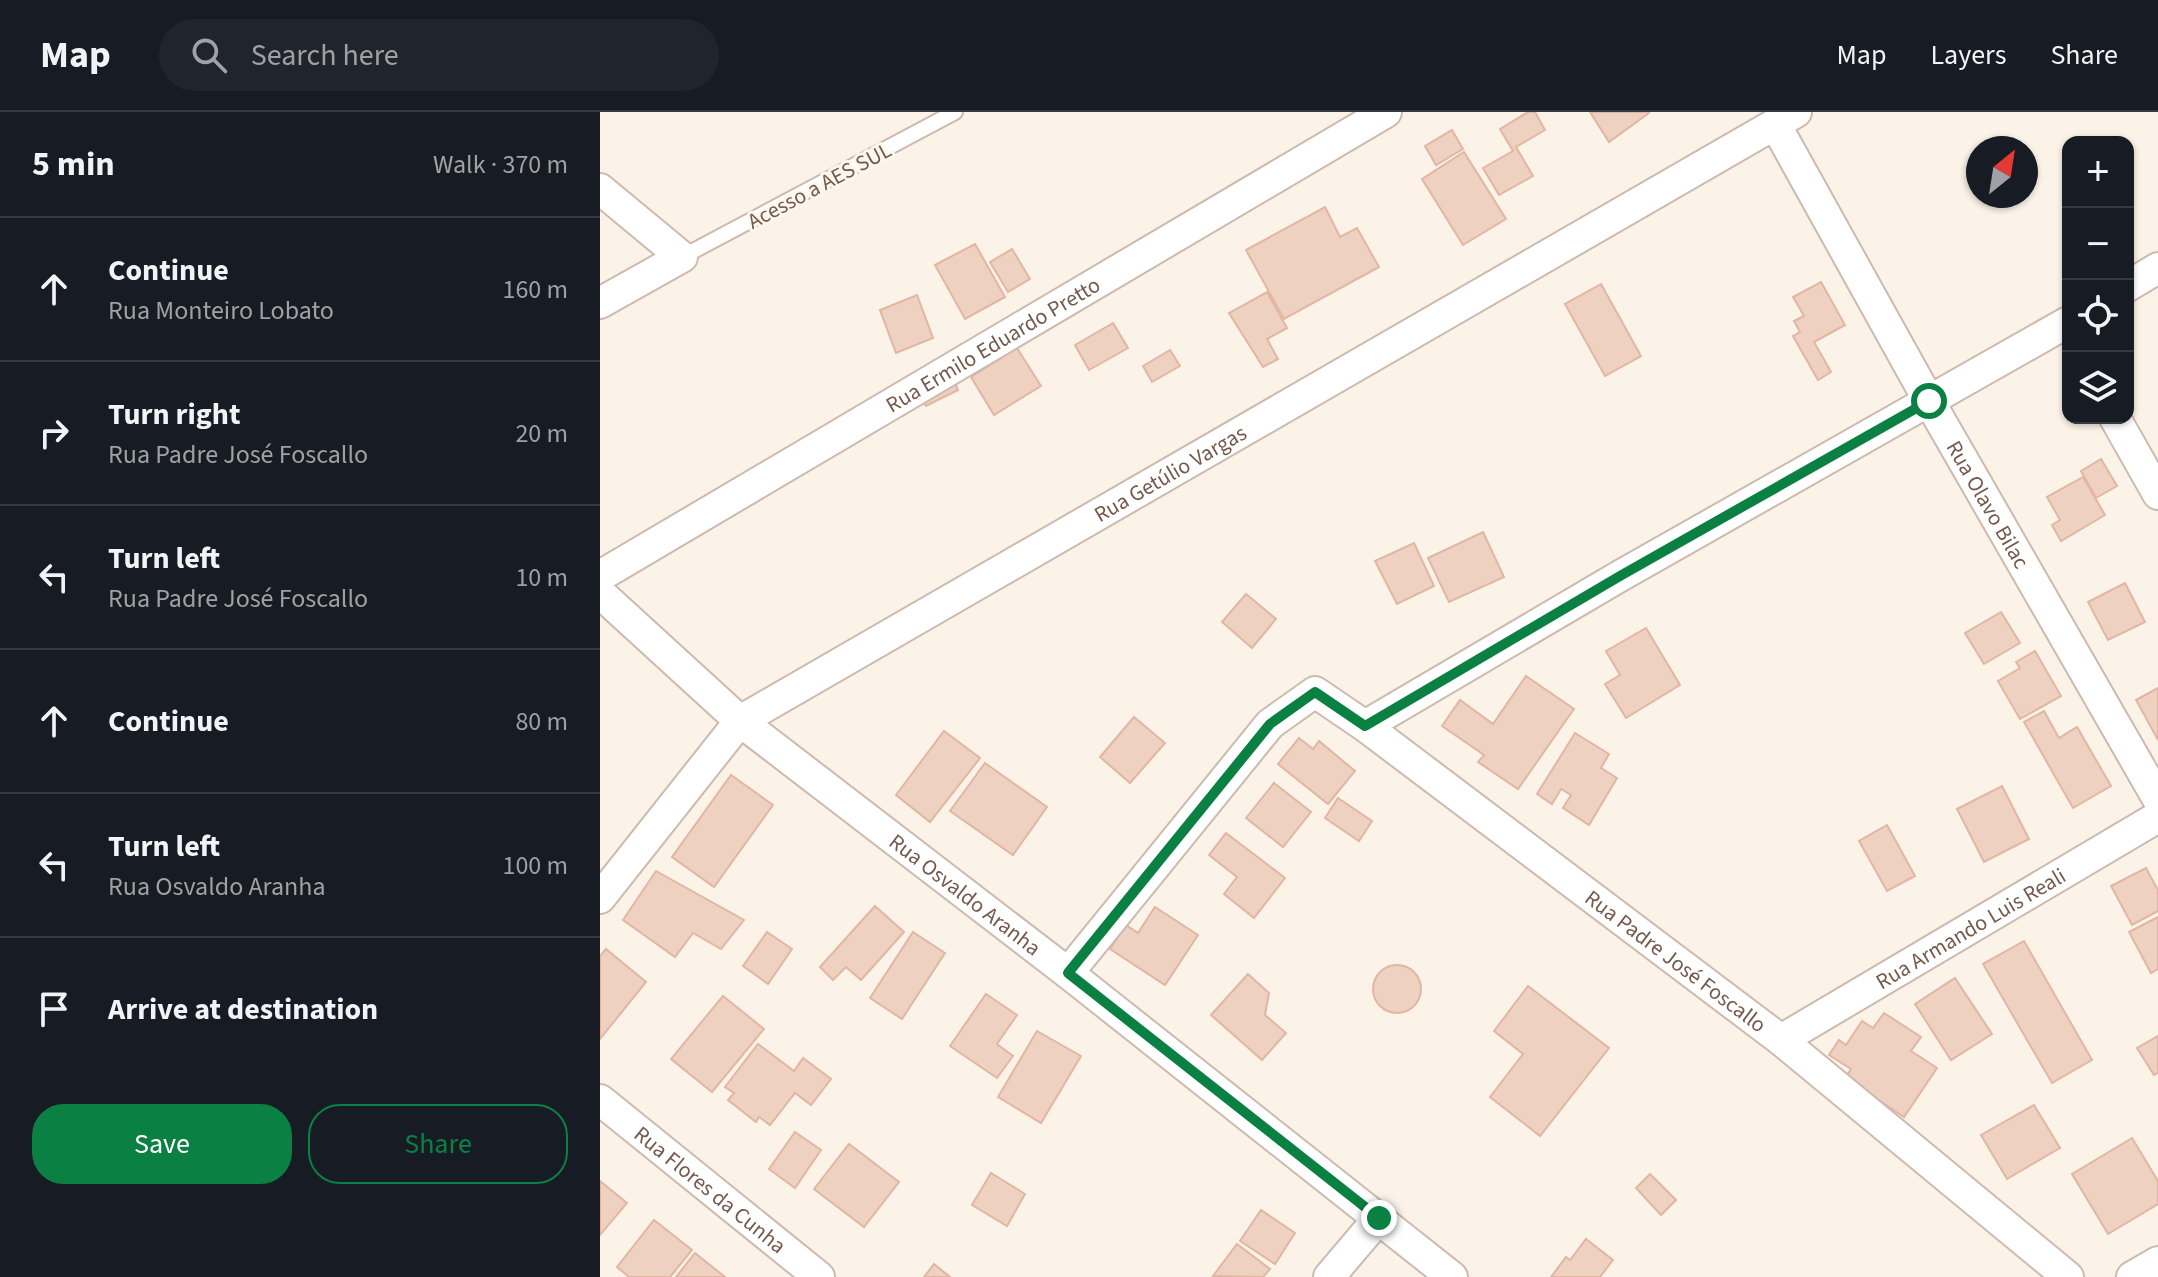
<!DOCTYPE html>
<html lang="en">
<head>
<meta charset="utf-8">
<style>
	body { margin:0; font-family:"Source Sans 3",sans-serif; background:#20242c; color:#f1f3f6 }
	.controls { position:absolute; right:24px; top:24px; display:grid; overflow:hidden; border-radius:16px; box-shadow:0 2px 6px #0004 }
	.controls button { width:72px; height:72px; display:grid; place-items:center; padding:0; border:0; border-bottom:2px solid #363941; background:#171b24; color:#f1f3f6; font:40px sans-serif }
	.compass { position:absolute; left:1366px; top:24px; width:72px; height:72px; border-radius:50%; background:#171b24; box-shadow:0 2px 6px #0004; rotate:30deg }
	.stop { position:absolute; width:24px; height:24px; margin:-18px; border:6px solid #0b8043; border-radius:50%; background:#fff }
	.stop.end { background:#0b8043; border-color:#fff; box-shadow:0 2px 8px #0008 }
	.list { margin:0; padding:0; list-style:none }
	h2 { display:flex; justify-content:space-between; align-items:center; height:104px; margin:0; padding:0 32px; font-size:34px }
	h2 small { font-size:26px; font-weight:400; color:#9ea1a6 }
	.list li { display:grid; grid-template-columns:52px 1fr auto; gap:24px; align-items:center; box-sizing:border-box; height:144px; padding:0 32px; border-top:2px solid #363941 }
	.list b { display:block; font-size:30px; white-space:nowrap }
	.list p { margin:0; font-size:26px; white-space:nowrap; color:#9ea1a6 }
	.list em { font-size:26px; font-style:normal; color:#9ea1a6 }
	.actions { display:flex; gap:16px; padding:24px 32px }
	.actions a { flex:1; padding:18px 0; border:2px solid #0b8043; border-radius:32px; text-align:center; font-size:28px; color:#0b8043 }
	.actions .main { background:#0b8043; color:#fff }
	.icon { flex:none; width:44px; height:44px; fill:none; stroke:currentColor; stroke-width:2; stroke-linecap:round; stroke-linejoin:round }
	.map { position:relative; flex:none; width:1558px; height:1165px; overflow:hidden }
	header { display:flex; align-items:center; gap:48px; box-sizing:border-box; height:112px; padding:0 40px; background:#171b24; border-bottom:2px solid #363941 }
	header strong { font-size:38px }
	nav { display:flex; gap:44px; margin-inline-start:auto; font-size:28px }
	.search { width:560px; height:72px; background:#20242c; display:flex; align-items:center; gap:20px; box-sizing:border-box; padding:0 28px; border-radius:44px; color:#9ea1a6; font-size:30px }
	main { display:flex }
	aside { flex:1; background:#171b24 }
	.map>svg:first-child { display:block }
	.building { fill:#efd1c1; stroke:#e1b6a2; stroke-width:2 }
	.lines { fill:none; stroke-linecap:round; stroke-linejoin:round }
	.service-casing { stroke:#cdbaae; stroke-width:18 }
	.minor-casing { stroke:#cdbaae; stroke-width:34 }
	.service { stroke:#fff; stroke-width:14 }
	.minor { stroke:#fff; stroke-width:30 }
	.route { stroke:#0b8043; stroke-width:10 }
	.labels { text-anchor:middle; stroke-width:6; stroke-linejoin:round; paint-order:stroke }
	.street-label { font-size:22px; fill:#74594d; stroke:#fef7ee }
</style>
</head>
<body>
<header>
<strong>Map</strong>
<div class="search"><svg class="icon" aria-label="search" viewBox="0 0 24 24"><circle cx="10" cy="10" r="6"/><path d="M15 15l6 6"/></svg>Search here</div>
<nav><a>Map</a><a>Layers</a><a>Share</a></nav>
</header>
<main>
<aside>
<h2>5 min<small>Walk · 370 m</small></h2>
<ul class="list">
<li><svg class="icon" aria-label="ahead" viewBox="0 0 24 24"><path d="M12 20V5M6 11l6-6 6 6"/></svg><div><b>Continue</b><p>Rua Monteiro Lobato</p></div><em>160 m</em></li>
<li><svg class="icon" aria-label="right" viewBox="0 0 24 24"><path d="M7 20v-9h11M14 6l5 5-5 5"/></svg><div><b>Turn right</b><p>Rua Padre José Foscallo</p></div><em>20 m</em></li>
<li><svg class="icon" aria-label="left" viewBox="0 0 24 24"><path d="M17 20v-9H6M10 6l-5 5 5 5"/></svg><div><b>Turn left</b><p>Rua Padre José Foscallo</p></div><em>10 m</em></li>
<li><svg class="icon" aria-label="ahead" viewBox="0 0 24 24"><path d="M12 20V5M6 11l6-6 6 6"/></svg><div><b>Continue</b></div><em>80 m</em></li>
<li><svg class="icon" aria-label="left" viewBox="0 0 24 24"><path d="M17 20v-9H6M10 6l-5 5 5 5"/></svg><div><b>Turn left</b><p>Rua Osvaldo Aranha</p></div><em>100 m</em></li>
<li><svg class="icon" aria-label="arrive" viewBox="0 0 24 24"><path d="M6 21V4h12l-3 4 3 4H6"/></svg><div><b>Arrive at destination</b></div></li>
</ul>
<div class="actions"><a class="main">Save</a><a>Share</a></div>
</aside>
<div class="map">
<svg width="1558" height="1165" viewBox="0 0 1558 1165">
	<rect width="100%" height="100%" fill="#fbf3e8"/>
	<g class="building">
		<path d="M 928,0 L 935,0 L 945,18 L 916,35 L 933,64 L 899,83 L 883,56 L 913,39 L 900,17 Z"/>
		<path d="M 990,0 L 1049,0 L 1049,1 L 1009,30 Z"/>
		<path d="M 852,18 L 863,37 L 836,53 L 825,34 Z"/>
		<path d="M 864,40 L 906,107 L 863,133 L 822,67 Z"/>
		<path d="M 725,95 L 740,125 L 757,116 L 779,155 L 684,207 L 646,138 Z"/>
		<path d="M 375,132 L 405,185 L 365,207 L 335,153 Z"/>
		<path d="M 412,137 L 430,167 L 408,180 L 390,150 Z"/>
		<path d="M 1221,170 L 1245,213 L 1214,230 L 1231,260 L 1218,268 L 1193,224 L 1200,220 L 1194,209 L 1204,204 L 1193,185 Z"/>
		<path d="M 1001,172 L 1041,244 L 1005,264 L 965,192 Z"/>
		<path d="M 667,180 L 687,216 L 667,227 L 678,247 L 663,255 L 629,201 Z"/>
		<path d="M 317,183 L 333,226 L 296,241 L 280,198 Z"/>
		<path d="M 513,211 L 528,236 L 489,258 L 475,233 Z"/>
		<path d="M 417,236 L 441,274 L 394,303 L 371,265 Z"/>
		<path d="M 570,238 L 580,254 L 552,270 L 543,254 Z"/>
		<path d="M 351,262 L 358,278 L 326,294 L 318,279 Z"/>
		<path d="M 1501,347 L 1517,374 L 1496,386 L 1481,359 Z"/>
		<path d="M 1483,365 L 1505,403 L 1461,429 L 1452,413 L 1460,408 L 1447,385 Z"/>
		<path d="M 883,420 L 904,465 L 849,490 L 828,446 Z"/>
		<path d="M 814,431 L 834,474 L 797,492 L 775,449 Z"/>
		<path d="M 1525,471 L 1545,510 L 1508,528 L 1488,490 Z"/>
		<path d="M 646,482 L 676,507 L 652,536 L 622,510 Z"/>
		<path d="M 1401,500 L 1420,531 L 1384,552 L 1365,521 Z"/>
		<path d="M 1046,516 L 1080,573 L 1026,606 L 1005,572 L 1020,563 L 1006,539 Z"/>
		<path d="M 1435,539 L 1461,584 L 1420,607 L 1398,569 L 1420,556 L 1416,550 Z"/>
		<path d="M 926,564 L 974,597 L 918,677 L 878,650 L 884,643 L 842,614 L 860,588 L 893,612 Z"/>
		<path d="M 1558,576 L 1558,628 L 1536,588 Z"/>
		<path d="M 1444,599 L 1459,626 L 1477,615 L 1511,674 L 1473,696 L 1424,610 Z"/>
		<path d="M 534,605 L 565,631 L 530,671 L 500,645 Z"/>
		<path d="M 344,619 L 380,646 L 330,710 L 296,683 Z"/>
		<path d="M 975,621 L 1009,642 L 1001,656 L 1017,666 L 989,713 L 963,696 L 971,683 L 961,677 L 952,692 L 937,682 Z"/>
		<path d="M 699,626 L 713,637 L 719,629 L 755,659 L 728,692 L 678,652 Z"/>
		<path d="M 385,651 L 447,695 L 413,743 L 350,699 Z"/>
		<path d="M 131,663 L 173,693 L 114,775 L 72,745 Z"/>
		<path d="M 674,671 L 711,700 L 683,735 L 646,706 Z"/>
		<path d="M 1402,674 L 1429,727 L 1384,750 L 1357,697 Z"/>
		<path d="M 738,686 L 772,709 L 759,729 L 725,706 Z"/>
		<path d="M 1287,713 L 1315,764 L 1287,779 L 1259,729 Z"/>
		<path d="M 626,721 L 685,766 L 654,806 L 624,782 L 637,765 L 609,743 Z"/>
		<path d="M 1546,756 L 1558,778 L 1558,799 L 1532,813 L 1511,774 Z"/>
		<path d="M 56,759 L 144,808 L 121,837 L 93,821 L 75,845 L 23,808 Z"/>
		<path d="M 275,794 L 304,820 L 261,868 L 246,855 L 233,868 L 220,855 Z"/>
		<path d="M 555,795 L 598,823 L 565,873 L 510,837 L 526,813 L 538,821 Z"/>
		<path d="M 1558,805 L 1558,857 L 1551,861 L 1529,820 Z"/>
		<path d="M 167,820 L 192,837 L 168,872 L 143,854 Z"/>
		<path d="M 313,820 L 345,841 L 302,907 L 270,886 Z"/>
		<path d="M 1424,829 L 1492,948 L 1452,971 L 1383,852 Z"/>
		<path d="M 6,837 L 46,870 L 0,927 L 0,844 Z"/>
		<circle cx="797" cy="877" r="24"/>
		<path d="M 648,862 L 669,881 L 665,903 L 686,921 L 662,948 L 611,903 Z"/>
		<path d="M 1355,866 L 1392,922 L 1351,948 L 1315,892 Z"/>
		<path d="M 928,874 L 1009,936 L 940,1024 L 890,985 L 923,942 L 894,919 Z"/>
		<path d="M 386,882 L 417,903 L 397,932 L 413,944 L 397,966 L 350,934 Z"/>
		<path d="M 123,884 L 164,917 L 112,980 L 71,947 Z"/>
		<path d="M 1284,901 L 1321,925 L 1311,939 L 1337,956 L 1304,1005 L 1245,966 L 1251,957 L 1229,943 L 1239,928 L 1246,933 L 1262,909 L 1273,916 Z"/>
		<path d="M 437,919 L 481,944 L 441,1011 L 398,985 Z"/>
		<path d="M 1558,924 L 1558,961 L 1554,963 L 1537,936 Z"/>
		<path d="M 158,932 L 194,959 L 203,946 L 231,967 L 211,993 L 195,981 L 170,1013 L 159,1005 L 156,1010 L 128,988 L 134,981 L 125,975 Z"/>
		<path d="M 1434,993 L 1460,1036 L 1407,1067 L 1381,1023 Z"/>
		<path d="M 195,1020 L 221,1038 L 195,1076 L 169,1057 Z"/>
		<path d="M 1532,1026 L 1558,1069 L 1558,1092 L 1508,1122 L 1472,1062 Z"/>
		<path d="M 249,1032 L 299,1070 L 264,1115 L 214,1077 Z"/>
		<path d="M 391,1061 L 425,1082 L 407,1114 L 372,1093 Z"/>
		<path d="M 1050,1062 L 1076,1088 L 1061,1103 L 1036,1076 Z"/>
		<path d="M 0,1069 L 27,1091 L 0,1123 Z"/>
		<path d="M 661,1098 L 695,1121 L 675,1152 L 640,1129 Z"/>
		<path d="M 54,1108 L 92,1138 L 70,1165 L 29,1165 L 17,1155 Z"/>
		<path d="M 986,1127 L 1013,1148 L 1000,1165 L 951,1165 L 966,1145 L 970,1148 Z"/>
		<path d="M 637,1132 L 670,1157 L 663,1165 L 613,1164 Z"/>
		<path d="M 95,1141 L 125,1165 L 76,1165 Z"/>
		<path d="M 334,1152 L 350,1165 L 324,1165 Z"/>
	</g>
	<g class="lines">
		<defs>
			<path id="service" d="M 82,145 L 355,0"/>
			<g id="minor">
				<path id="s1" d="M 1175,12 L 1329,289 L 1558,687"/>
				<path d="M 0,77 L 82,145 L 0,191"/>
				<path d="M 1528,174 L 1558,156"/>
				<path d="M 1515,306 L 1558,382"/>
				<path id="s2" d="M 0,464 L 786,0"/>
				<path id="s3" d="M 0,481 L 140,609 L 468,861 L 852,1165"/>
				<path d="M 765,614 L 1020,464 L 1468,210"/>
				<path id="s4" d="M 0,786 L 140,609 L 1196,0"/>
				<path id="s5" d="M 468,861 L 670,612 L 715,580 L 765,614 L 1181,928 L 1468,1165"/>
				<path id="s6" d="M 1181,928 L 1558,705"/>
				<path id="s7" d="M 0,988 L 219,1165"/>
				<path d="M 729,1165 L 779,1106"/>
				<path d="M 1532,1165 L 1558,1150"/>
			</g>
		</defs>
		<use href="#service" class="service-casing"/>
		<use href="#minor" class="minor-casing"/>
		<use href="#service" class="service"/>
		<use href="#minor" class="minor"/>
	</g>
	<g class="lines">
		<path class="route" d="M 779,1106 L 468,861 L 670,612 L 715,580 L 765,614 L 1020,464 L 1329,289"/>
	</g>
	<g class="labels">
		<g class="street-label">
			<text transform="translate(219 73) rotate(-28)" y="8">Acesso a AES SUL</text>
			<text dy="8" stroke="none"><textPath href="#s2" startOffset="456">Rua Ermilo Eduardo Pretto</textPath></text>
			<text dy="8" stroke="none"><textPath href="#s4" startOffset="722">Rua Getúlio Vargas</textPath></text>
			<text dy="8" stroke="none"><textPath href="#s1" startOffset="436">Rua Olavo Bilac</textPath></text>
			<text dy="8" stroke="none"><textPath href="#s3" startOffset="474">Rua Osvaldo Aranha</textPath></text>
			<text dy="8" stroke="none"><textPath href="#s6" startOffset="220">Rua Armando Luis Reali</textPath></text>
			<text dy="8" stroke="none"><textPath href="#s5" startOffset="826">Rua Padre José Foscallo</textPath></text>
			<text dy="8" stroke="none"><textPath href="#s7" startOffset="142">Rua Flores da Cunha</textPath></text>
		</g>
	</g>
</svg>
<div class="controls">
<button>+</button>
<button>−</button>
<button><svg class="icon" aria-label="locate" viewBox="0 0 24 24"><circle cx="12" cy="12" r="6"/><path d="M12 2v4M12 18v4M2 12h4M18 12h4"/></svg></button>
<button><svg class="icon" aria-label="layers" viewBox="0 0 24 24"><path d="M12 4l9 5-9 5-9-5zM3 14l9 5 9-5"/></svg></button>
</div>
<svg class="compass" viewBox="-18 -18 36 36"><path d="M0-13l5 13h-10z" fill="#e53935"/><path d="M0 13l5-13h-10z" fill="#9ea1a6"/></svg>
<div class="stop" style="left:1329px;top:289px"></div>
<div class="stop end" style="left:779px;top:1106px"></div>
</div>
</main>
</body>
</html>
